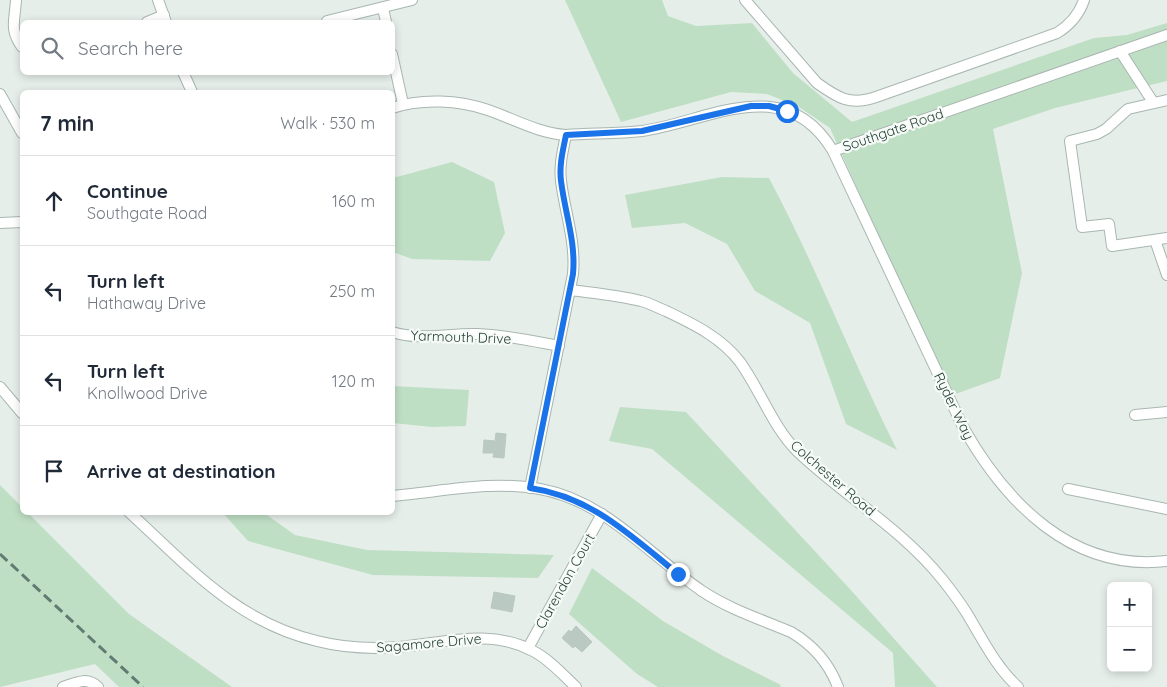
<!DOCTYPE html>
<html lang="en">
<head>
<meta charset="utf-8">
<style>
	body { margin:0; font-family:Quicksand,sans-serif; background:#f6f6f7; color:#1f2937 }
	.controls { position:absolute; right:15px; bottom:15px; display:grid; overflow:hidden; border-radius:8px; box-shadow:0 2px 8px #0003 }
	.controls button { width:45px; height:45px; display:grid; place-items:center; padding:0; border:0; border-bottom:1px solid #e0e1e3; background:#fff; color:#1f2937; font:25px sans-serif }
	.stop { position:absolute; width:15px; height:15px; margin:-11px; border:4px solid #1a73e8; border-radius:50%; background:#fff }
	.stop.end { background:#1a73e8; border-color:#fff; box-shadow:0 1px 5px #0008 }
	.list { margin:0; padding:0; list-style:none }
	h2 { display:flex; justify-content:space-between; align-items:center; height:65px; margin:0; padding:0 20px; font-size:21px }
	h2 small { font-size:16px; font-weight:400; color:#747a83 }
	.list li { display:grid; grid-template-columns:32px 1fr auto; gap:15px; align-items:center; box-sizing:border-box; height:90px; padding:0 20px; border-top:1px solid #e0e1e3 }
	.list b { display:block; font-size:19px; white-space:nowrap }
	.list p { margin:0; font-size:16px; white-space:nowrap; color:#747a83 }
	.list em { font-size:16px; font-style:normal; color:#747a83 }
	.icon { flex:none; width:28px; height:28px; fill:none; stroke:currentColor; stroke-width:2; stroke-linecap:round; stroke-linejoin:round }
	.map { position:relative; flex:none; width:1167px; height:687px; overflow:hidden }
	.search { position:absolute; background:#fff; box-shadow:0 2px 8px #0003; left:20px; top:20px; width:375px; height:55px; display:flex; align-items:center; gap:12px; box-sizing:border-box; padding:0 18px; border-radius:8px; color:#747a83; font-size:19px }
	.panel { position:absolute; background:#fff; box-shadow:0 2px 8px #0003; left:20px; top:90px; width:375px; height:425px; border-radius:8px }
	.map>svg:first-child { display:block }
	.green { fill:#bfdfc5 }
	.building { fill:#bbc9c3; stroke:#b8c8c0 }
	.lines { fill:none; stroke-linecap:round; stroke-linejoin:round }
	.minor-casing { stroke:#a8b6b1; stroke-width:12 }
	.minor { stroke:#fff; stroke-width:10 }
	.rail { stroke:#607c72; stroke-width:3; stroke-dasharray:10 5; stroke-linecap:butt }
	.route { stroke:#1a73e8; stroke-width:6 }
	.labels { text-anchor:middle; stroke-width:4.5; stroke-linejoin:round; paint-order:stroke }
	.street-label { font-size:14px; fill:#254037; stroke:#f7fbf8 }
</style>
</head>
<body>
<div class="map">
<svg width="1167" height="687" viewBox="0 0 1167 687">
	<rect width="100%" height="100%" fill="#e6eeea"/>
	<g class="green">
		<path d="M 565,0 L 662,0 L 668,16 L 696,26 L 752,23 L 793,73 L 852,122 L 1094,38 L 1127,35 L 1167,23 L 1167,81 L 1055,108 L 993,129 L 1022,273 L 1000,378 L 950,396 L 830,128 L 799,107 L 767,94 L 731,92 L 621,122 Z"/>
		<path d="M 452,162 L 494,182 L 505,233 L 490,261 L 412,259 L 393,252 L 393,178 Z"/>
		<path d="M 722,177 L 769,178 C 816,266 852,360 897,450 L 846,424 L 810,323 L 755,291 L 727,244 L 685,223 L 632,228 L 625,195 Z"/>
		<path d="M 393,386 L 469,390 L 466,426 L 432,427 L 393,423 Z"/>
		<path d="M 620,407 L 686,412 L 849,588 L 937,687 L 895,687 L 893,653 L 652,449 L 609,441 Z"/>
		<path d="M 0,485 L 22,507 L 22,512 L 28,513 L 129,614 L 232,687 L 119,687 L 95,664 L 0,687 Z"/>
		<path d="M 223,513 L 264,513 L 295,535 L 367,550 L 554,555 L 538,578 L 373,575 L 248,541 Z"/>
		<path d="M 592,568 L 663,621 L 723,656 L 781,685 L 780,687 L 658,687 L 637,674 L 569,614 Z"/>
	</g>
	<g class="building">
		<path d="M 496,433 L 506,434 L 504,458 L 493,457 L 494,453 L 483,453 L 484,440 L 495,441 Z"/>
		<path d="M 494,592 L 515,596 L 512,612 L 491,608 Z"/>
		<path d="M 576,626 L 592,642 L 582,652 L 575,646 L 573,648 L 562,638 L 569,630 L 571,632 Z"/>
	</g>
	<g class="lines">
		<defs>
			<g id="minor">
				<path d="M 16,0 C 15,20 9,29 22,47"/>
				<path d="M 158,0 L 166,22"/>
				<path d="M 745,0 L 817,83 C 838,98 850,106 876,97 L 1057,33 C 1070,25 1079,15 1084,0"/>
				<path d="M 383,8 L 386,22"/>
				<path d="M 327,21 L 412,0"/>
				<path d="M 147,22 L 164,15"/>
				<path d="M 1120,51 L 1153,102"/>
				<path d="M 392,54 L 403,104"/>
				<path d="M 183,72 L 192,92"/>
				<path d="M 0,94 L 22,133"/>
				<path d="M 1167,100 L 1128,109 L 1106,129 L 1097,134 L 1070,141 L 1082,227 L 1109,224 L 1112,246 L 1167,238"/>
				<path d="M 392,108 C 422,98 459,100 488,110 C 514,119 538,133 566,135 C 591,133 617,134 642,131 C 710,121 785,71 833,151 L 963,427 C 1006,503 1072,572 1167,561"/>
				<path d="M 833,151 L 1167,35"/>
				<path d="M 0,223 L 22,222"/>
				<path d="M 1155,240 L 1167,275"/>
				<path d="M 570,290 C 593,293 618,295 641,301 C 650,303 658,308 666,311 C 693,324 721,337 740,362 C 760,390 773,427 797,451 C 844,496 901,528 942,579 C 950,589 959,601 966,612 C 982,638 995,666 1018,687"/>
				<path d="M 392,332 C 420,341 449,333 478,334 C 505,335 532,341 559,346"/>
				<path d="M 0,387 L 22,413"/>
				<path d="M 1135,415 L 1167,412"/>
				<path d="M 530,488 L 573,274 C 576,242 565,213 561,181 C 559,165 563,150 566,135"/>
				<path d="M 1068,489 L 1167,509"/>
				<path d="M 392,496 C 441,492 491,480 540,489 C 606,501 649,555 702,591 C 729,609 760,619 791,632 C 813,645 829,663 838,687"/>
				<path d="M 129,512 C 188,566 236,622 317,641 C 344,648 372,649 399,647 C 444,643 491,628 533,651 C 549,659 563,675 576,687"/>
				<path d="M 528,648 L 602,514"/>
				<path d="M 63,687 C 75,683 87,676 98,687"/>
			</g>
		</defs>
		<use href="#minor" class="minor-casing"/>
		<use href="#minor" class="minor"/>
		<path class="rail" d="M 0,554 L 143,687"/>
	</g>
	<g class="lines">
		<path class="route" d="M 678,574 C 631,536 592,497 530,488 L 573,274 C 576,242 565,213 561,181 C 559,165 563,150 566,135 L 642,131 L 751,106 L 769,106 L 787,111"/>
	</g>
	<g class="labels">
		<g class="street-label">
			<text transform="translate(893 130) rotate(-19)" y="5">Southgate Road</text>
			<text transform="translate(461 337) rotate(2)" y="5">Yarmouth Drive</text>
			<text transform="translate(954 406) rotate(64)" y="5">Ryder Way</text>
			<text transform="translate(833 478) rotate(41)" y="5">Colchester Road</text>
			<text transform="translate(565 581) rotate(-61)" y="5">Clarendon Court</text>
			<text transform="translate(429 643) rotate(-5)" y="5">Sagamore Drive</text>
		</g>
	</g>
</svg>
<div class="controls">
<button>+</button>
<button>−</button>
</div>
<div class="stop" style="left:787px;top:111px"></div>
<div class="stop end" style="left:678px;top:574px"></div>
<div class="search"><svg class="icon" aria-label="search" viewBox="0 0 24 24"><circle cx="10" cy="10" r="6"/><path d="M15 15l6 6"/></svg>Search here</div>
<section class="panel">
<h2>7 min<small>Walk · 530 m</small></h2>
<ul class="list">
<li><svg class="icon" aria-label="ahead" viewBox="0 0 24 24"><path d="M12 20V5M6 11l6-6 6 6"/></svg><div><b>Continue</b><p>Southgate Road</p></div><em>160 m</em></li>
<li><svg class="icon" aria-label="left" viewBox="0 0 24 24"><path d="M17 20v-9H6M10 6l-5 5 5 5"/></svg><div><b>Turn left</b><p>Hathaway Drive</p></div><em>250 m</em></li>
<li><svg class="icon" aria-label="left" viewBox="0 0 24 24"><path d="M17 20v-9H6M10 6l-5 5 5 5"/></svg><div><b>Turn left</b><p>Knollwood Drive</p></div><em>120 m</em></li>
<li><svg class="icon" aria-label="arrive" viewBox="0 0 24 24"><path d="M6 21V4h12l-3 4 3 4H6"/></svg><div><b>Arrive at destination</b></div></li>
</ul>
</section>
</div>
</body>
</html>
